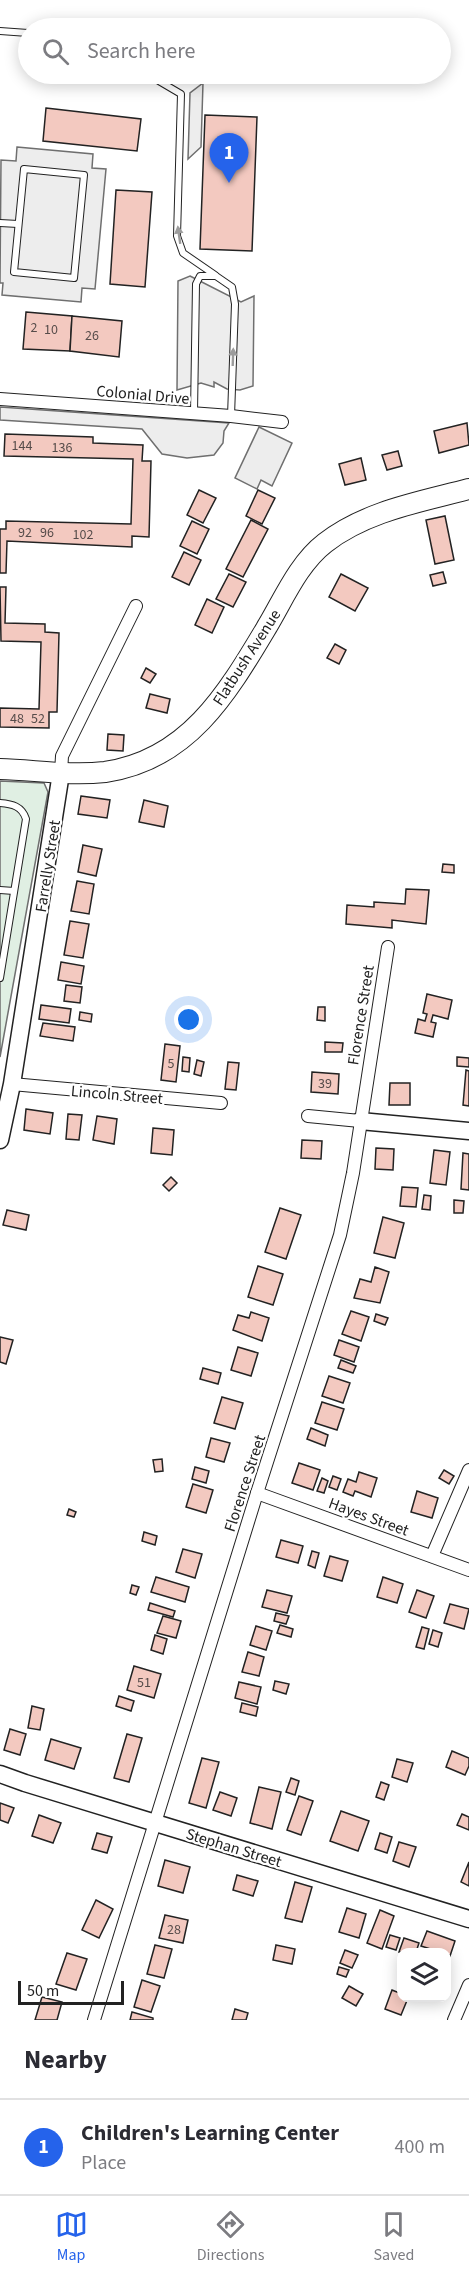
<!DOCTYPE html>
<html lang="en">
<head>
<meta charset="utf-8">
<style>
	body { margin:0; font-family:"Source Sans 3",sans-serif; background:#f2f2f3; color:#2b2b33 }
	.controls { position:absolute; right:18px; bottom:18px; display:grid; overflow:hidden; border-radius:12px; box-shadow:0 3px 15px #0003 }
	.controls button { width:54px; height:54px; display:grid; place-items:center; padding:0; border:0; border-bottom:2px solid #e1e1e2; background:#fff; color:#2b2b33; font:30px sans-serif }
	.scale { position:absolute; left:18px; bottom:15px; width:106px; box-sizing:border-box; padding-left:6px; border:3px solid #222; border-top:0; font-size:16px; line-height:21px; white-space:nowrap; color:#222; -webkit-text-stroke:4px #fff; paint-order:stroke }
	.you { position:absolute; left:189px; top:1020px; width:21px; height:21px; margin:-15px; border:4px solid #fff; border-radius:50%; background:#1a73e8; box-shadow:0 0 0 9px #1a73e833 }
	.badge { display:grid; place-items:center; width:39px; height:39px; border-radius:50%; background:#2563eb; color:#fff; font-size:20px; font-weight:700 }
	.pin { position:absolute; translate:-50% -50px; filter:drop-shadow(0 2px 3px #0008) }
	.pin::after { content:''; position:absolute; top:32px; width:21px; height:18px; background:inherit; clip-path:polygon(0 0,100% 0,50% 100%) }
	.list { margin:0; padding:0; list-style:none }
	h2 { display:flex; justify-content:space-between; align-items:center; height:78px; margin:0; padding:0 24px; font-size:26px }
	h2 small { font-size:20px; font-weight:400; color:#7c7c81 }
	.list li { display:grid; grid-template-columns:39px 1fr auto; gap:18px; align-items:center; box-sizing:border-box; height:96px; padding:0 24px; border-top:2px solid #e1e1e2 }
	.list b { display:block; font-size:22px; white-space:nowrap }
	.list p { margin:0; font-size:20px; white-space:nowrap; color:#7c7c81 }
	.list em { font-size:20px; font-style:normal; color:#7c7c81 }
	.icon { flex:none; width:33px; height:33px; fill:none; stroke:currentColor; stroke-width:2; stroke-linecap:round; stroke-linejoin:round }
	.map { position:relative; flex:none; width:469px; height:2020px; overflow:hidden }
	.search { position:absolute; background:#fff; box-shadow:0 3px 15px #0003; left:18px; right:18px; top:18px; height:66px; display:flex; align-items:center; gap:15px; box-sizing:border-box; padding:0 21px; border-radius:33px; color:#7c7c81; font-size:22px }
	.sheet { height:174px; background:#fff }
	nav { display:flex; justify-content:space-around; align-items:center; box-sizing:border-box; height:84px; border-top:2px solid #e1e1e2; background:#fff; font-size:16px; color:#7c7c81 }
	nav a { display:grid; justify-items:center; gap:3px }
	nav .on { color:#2563eb }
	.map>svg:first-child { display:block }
	.green { fill:#e0efe3; stroke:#6f6f6f; stroke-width:1.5 }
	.parking { fill:#ededed; stroke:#6f6f6f; stroke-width:1.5 }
	.building { fill:#f3c9c0; stroke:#222; stroke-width:1.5 }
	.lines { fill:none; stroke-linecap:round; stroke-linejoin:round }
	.service-casing { stroke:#222; stroke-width:8 }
	.minor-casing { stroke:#222; stroke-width:14 }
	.tertiary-casing { stroke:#222; stroke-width:19 }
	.primary-casing { stroke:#222; stroke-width:22 }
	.service { stroke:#fff; stroke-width:6 }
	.minor { stroke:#fff; stroke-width:12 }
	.tertiary { stroke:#fff; stroke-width:16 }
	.primary { stroke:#fff; stroke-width:20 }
	.oneway { fill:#9c9c9c }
	.labels { text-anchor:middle; stroke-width:4.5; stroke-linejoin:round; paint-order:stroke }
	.number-label { font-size:14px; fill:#564c4a }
	.street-label { font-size:16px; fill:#222; stroke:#fff }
</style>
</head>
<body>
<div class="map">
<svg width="469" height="2020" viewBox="0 0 469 2020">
	<rect width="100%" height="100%" fill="#fff"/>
	<path class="green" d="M 0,781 L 44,783 L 48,792 L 0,1057 Z"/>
	<g class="parking">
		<path d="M 203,83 L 201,147 L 188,159 L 190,93 Z"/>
		<path d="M 17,147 L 93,154 L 92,168 L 106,169 L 95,289 L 82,288 L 81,302 L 2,295 L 3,283 L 0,283 L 1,160 L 16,161 Z"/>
		<path d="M 190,276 L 241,302 L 254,296 L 253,386 L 240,390 L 227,389 L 214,382 L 214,387 L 201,383 L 177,390 L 178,281 Z"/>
		<path d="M 0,407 L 229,423 L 224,431 L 223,443 L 214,455 L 187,458 L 162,454 L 142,429 L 0,420 Z"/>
		<path d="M 259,427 L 292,443 L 272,486 L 261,480 L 257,489 L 235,478 Z"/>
	</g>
	<g class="building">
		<path d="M 46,108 L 141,119 L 137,151 L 43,141 Z"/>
		<path d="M 205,115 L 257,117 L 252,251 L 200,249 Z"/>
		<path d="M 116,190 L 152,192 L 145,287 L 110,284 Z"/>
		<path d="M 26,312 L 72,316 L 70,351 L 23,349 Z"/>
		<path d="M 72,316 L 122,321 L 119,357 L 70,351 Z"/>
		<path d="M 467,423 L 469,445 L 439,453 L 434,431 Z"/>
		<path d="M 5,434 L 93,437 L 93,443 L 143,445 L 142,461 L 151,461 L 149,537 L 132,536 L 132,547 L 7,541 L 6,573 L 0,573 L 0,529 L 6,529 L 6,521 L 131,524 L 133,459 L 4,456 Z"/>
		<path d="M 398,451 L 402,466 L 387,470 L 382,455 Z"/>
		<path d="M 361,458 L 366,480 L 345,485 L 339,464 Z"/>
		<path d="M 199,490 L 216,498 L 203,523 L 187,515 Z"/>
		<path d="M 258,490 L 275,498 L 262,524 L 246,516 Z"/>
		<path d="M 445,516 L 454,560 L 435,564 L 426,520 Z"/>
		<path d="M 251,520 L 268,529 L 243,577 L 226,569 Z"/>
		<path d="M 192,521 L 209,529 L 197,554 L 180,546 Z"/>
		<path d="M 184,552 L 201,560 L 189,585 L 172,577 Z"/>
		<path d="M 443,572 L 446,583 L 433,586 L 430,575 Z"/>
		<path d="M 229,574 L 246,582 L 233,607 L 216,599 Z"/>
		<path d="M 341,574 L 368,588 L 355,611 L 329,597 Z"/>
		<path d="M 0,587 L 6,587 L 5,623 L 45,624 L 45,632 L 59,633 L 57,712 L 49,712 L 49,728 L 0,727 L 0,708 L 39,709 L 41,642 L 1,641 Z"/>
		<path d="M 207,599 L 224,607 L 212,633 L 195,625 Z"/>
		<path d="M 335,644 L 346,650 L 339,664 L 327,658 Z"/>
		<path d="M 146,668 L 156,674 L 150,683 L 141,678 Z"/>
		<path d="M 150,694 L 170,699 L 167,713 L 146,708 Z"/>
		<path d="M 108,734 L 124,735 L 123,751 L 107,750 Z"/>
		<path d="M 81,796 L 110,800 L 107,818 L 78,814 Z"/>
		<path d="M 144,800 L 168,806 L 164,827 L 139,822 Z"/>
		<path d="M 83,845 L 102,849 L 96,876 L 78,872 Z"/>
		<path d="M 443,864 L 454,865 L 454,873 L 442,872 Z"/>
		<path d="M 77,881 L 94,884 L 89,914 L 71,911 Z"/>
		<path d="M 406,889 L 429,890 L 426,924 L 392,920 L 392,928 L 346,924 L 347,905 L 374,907 L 374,902 L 405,904 Z"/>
		<path d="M 70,921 L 89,924 L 83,958 L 64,955 Z"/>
		<path d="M 61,962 L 84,966 L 81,984 L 58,980 Z"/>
		<path d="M 66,985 L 82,987 L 80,1003 L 64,1001 Z"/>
		<path d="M 427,994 L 452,1000 L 448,1019 L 433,1015 L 431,1022 L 436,1023 L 433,1037 L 415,1033 L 418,1019 L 425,1021 L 427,1014 L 423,1013 Z"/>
		<path d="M 41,1005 L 71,1009 L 69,1023 L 39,1019 Z"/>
		<path d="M 318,1007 L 325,1007 L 325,1021 L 317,1020 Z"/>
		<path d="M 80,1012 L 92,1014 L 91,1022 L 79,1020 Z"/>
		<path d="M 43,1023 L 75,1027 L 73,1041 L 40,1036 Z"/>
		<path d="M 325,1042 L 343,1043 L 342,1052 L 325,1052 Z"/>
		<path d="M 165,1044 L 180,1046 L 176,1082 L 161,1080 Z"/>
		<path d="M 183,1057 L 190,1058 L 189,1072 L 182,1071 Z"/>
		<path d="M 457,1057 L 469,1058 L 469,1067 L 457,1066 Z"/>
		<path d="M 197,1060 L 204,1062 L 201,1076 L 194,1074 Z"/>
		<path d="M 228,1062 L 239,1063 L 236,1090 L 225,1089 Z"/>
		<path d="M 466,1070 L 469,1071 L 469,1106 L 463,1105 Z"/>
		<path d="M 312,1072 L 339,1074 L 338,1094 L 311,1092 Z"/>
		<path d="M 390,1083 L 410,1083 L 410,1105 L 389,1105 Z"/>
		<path d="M 26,1109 L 53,1113 L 50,1134 L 24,1130 Z"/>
		<path d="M 68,1114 L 82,1115 L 79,1140 L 66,1139 Z"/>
		<path d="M 97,1116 L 117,1119 L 114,1144 L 93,1140 Z"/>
		<path d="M 153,1128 L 174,1130 L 172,1155 L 151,1153 Z"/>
		<path d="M 302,1140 L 322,1141 L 321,1159 L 301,1158 Z"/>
		<path d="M 376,1148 L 394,1149 L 393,1170 L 375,1169 Z"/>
		<path d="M 434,1150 L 450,1152 L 446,1185 L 430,1183 Z"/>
		<path d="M 463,1153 L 469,1154 L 469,1190 L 461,1189 Z"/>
		<path d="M 171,1177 L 177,1183 L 169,1191 L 163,1185 Z"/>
		<path d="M 402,1187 L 418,1188 L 416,1207 L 400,1206 Z"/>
		<path d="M 424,1195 L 431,1196 L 430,1210 L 422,1209 Z"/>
		<path d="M 454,1200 L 464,1201 L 463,1213 L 454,1213 Z"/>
		<path d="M 280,1208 L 301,1215 L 286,1259 L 265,1252 Z"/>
		<path d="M 7,1210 L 29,1215 L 26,1230 L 3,1225 Z"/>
		<path d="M 383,1217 L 404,1223 L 395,1258 L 374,1253 Z"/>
		<path d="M 258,1266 L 283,1274 L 273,1305 L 248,1297 Z"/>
		<path d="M 375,1267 L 389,1272 L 380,1303 L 354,1298 L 360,1279 L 371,1282 Z"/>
		<path d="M 351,1311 L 369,1317 L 361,1341 L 342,1334 Z"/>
		<path d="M 251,1312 L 269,1318 L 262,1341 L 233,1330 L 238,1315 L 249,1318 Z"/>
		<path d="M 376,1314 L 388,1318 L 385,1325 L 374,1321 Z"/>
		<path d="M 0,1337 L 13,1340 L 6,1364 L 0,1362 Z"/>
		<path d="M 339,1340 L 359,1347 L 354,1362 L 334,1355 Z"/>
		<path d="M 238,1347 L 258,1353 L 251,1376 L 231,1370 Z"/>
		<path d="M 341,1360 L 356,1366 L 353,1373 L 338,1368 Z"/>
		<path d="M 203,1368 L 221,1373 L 218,1384 L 200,1379 Z"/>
		<path d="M 329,1376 L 350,1383 L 343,1403 L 322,1396 Z"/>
		<path d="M 222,1397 L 243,1403 L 235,1429 L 214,1423 Z"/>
		<path d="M 322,1402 L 344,1409 L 337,1430 L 315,1423 Z"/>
		<path d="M 311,1428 L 328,1435 L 325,1446 L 307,1439 Z"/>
		<path d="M 211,1438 L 230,1443 L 224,1462 L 206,1457 Z"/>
		<path d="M 162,1459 L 163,1471 L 155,1472 L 153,1460 Z"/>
		<path d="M 299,1463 L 320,1470 L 313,1490 L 292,1483 Z"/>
		<path d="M 195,1467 L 209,1471 L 206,1483 L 192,1479 Z"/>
		<path d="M 444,1470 L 454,1476 L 449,1484 L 439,1478 Z"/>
		<path d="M 359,1472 L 377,1478 L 371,1497 L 355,1491 L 353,1496 L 343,1492 L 348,1479 L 356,1482 Z"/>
		<path d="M 333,1476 L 341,1479 L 337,1490 L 329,1487 Z"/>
		<path d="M 322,1478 L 328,1481 L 324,1493 L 317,1491 Z"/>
		<path d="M 193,1484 L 213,1490 L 206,1513 L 186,1507 Z"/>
		<path d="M 417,1491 L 438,1498 L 432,1518 L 411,1512 Z"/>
		<path d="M 69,1509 L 76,1512 L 74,1517 L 67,1515 Z"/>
		<path d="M 144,1532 L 157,1536 L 155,1545 L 142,1541 Z"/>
		<path d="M 281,1540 L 303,1546 L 298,1563 L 276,1557 Z"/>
		<path d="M 183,1549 L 202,1554 L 195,1578 L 176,1572 Z"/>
		<path d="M 312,1551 L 319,1553 L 315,1568 L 308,1565 Z"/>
		<path d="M 330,1556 L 348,1561 L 342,1581 L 324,1576 Z"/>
		<path d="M 156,1577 L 189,1587 L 185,1602 L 151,1592 Z"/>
		<path d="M 383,1577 L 403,1584 L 397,1603 L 377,1597 Z"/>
		<path d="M 132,1585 L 139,1587 L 136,1595 L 130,1593 Z"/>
		<path d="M 267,1590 L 292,1596 L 287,1613 L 262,1607 Z"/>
		<path d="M 417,1590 L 434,1596 L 426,1618 L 409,1612 Z"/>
		<path d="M 150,1603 L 175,1611 L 173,1617 L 148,1610 Z"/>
		<path d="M 450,1604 L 469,1609 L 464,1629 L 444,1623 Z"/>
		<path d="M 276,1613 L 289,1616 L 286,1624 L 274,1621 Z"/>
		<path d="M 163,1616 L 181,1621 L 176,1638 L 157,1633 Z"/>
		<path d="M 280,1625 L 293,1629 L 291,1637 L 277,1633 Z"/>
		<path d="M 256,1626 L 272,1631 L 266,1650 L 250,1645 Z"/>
		<path d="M 422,1627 L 429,1629 L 424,1649 L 416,1647 Z"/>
		<path d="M 433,1630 L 442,1633 L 438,1647 L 429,1644 Z"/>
		<path d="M 155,1635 L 167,1639 L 163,1654 L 151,1650 Z"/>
		<path d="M 248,1652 L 264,1657 L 259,1676 L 242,1672 Z"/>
		<path d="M 134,1666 L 161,1674 L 154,1698 L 127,1690 Z"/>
		<path d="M 275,1681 L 289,1684 L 286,1694 L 273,1690 Z"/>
		<path d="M 239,1682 L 261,1687 L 257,1704 L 235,1698 Z"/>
		<path d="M 119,1696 L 134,1701 L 131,1711 L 116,1706 Z"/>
		<path d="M 242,1703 L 258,1707 L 256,1716 L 240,1712 Z"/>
		<path d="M 32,1706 L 44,1709 L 40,1730 L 28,1728 Z"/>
		<path d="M 10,1729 L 26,1734 L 20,1755 L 4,1750 Z"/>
		<path d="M 127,1734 L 142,1738 L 129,1782 L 114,1778 Z"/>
		<path d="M 51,1739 L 81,1748 L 74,1769 L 45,1760 Z"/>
		<path d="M 452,1751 L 469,1758 L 469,1766 L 465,1775 L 446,1767 Z"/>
		<path d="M 202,1758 L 219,1762 L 206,1808 L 189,1803 Z"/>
		<path d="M 397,1759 L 413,1763 L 407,1782 L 392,1777 Z"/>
		<path d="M 291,1778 L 299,1781 L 295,1795 L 286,1792 Z"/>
		<path d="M 381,1782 L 389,1785 L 384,1800 L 376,1797 Z"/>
		<path d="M 259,1787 L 281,1792 L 272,1829 L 250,1823 Z"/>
		<path d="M 220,1792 L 237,1798 L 231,1816 L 213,1810 Z"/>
		<path d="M 299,1796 L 313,1801 L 301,1835 L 287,1830 Z"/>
		<path d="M 0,1803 L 14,1808 L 8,1823 L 0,1820 Z"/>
		<path d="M 341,1811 L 369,1821 L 358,1851 L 330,1841 Z"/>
		<path d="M 462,1814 L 469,1817 L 469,1830 L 457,1825 Z"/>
		<path d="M 39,1815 L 61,1823 L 53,1843 L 32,1836 Z"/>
		<path d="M 97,1833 L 112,1837 L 107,1853 L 92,1849 Z"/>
		<path d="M 380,1833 L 392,1837 L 387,1853 L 375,1849 Z"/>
		<path d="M 399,1842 L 416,1847 L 409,1867 L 393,1861 Z"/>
		<path d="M 165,1860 L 190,1867 L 183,1893 L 158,1886 Z"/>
		<path d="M 469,1862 L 469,1886 L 461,1882 Z"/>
		<path d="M 237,1875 L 258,1881 L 253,1896 L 233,1890 Z"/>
		<path d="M 295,1882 L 312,1887 L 302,1922 L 285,1918 Z"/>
		<path d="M 96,1900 L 113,1909 L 99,1938 L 82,1930 Z"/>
		<path d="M 347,1908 L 366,1914 L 359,1938 L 339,1932 Z"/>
		<path d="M 380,1910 L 394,1916 L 382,1949 L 367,1943 Z"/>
		<path d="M 165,1915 L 188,1920 L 183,1943 L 159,1938 Z"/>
		<path d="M 427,1931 L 455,1941 L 450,1956 L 446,1952 L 440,1952 L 421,1946 Z"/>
		<path d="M 390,1935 L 400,1938 L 396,1950 L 386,1947 Z"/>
		<path d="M 404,1938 L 419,1943 L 416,1952 L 399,1952 Z"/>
		<path d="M 155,1945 L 172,1949 L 164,1978 L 147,1974 Z"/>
		<path d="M 276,1945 L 295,1949 L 292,1964 L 273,1960 Z"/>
		<path d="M 345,1950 L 358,1955 L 352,1968 L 340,1963 Z"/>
		<path d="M 67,1953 L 87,1959 L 76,1990 L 56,1984 Z"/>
		<path d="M 339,1967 L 349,1970 L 346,1977 L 337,1974 Z"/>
		<path d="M 142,1980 L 160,1986 L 151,2012 L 134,2007 Z"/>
		<path d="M 349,1986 L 363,1994 L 356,2006 L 342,1998 Z"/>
		<path d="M 392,1990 L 402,1994 L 402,1998 L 408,1998 L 401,2015 L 385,2009 Z"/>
		<path d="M 42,1997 L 62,2002 L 57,2020 L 35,2020 Z"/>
		<path d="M 235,2009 L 248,2013 L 246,2020 L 232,2020 Z"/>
		<path d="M 132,2012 L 153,2018 L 153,2020 L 130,2020 Z"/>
	</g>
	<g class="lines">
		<defs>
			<g id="service">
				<path d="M 0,31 L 28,33"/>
				<path d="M 147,74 L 181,94 L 177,236 L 183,253 L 215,275"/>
				<path d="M 24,169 L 84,175 L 74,278 L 14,272 Z"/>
				<path d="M 0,223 L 18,224"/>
				<path d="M 194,413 L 196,284 L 200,276 L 216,276 L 232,287 L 235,304 L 231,416"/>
				<path d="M 0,803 C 12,804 22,806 26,819 L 0,978"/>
				<path d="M 0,890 L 14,891"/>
			</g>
			<g id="minor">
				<path d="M 0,399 L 231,416 L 282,422"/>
				<path d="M 61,773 L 62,756 L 136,606"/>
				<path d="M 12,1084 L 221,1103"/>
				<path d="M 308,1116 L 360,1121"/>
				<path d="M 257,1493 L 469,1570"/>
				<path d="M 432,1556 L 469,1470"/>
				<path d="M 94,2020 L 257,1493 L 340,1235 L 353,1173 L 388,947"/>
				<path d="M 454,2020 L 469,1985"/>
			</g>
			<g id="tertiary">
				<path d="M 360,1121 L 469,1131"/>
				<path d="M 0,1140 L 12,1084 L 61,773"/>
				<path d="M 0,1774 L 25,1783 L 469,1919"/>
			</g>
			<path id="primary" d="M 0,769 C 35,770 70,776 105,772 C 189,760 228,692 268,625 C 284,598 299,563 325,543 C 366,511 420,502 469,489"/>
		</defs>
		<use href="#service" class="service-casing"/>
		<use href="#minor" class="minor-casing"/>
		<use href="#tertiary" class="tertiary-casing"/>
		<use href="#primary" class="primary-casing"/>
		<use href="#service" class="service"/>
		<use href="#minor" class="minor"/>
		<use href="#tertiary" class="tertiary"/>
		<use href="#primary" class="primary"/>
	</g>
	<defs><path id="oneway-solid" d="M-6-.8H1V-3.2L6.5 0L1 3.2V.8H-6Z" transform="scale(1.5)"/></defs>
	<g class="oneway">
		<use href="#oneway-solid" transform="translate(179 235) rotate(-98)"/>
		<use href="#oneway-solid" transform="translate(233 357) rotate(-88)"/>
	</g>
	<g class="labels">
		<g class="number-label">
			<text x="34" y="332">2</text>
			<text x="51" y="334">10</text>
			<text x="92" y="340">26</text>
			<text x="22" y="450">144</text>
			<text x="62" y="452">136</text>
			<text x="25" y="537">92</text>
			<text x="47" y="537">96</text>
			<text x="83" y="539">102</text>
			<text x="17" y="723">48</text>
			<text x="38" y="723">52</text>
			<text x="171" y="1068">5</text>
			<text x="325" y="1088">39</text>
			<text x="144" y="1687">51</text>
			<text x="174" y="1934">28</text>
		</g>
		<g class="street-label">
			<text transform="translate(143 394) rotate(5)" y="6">Colonial Drive</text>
			<text transform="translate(246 657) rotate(-57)" y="6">Flatbush Avenue</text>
			<text transform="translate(47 866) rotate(-81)" y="6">Farrelly Street</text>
			<text transform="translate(360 1015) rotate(-81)" y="6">Florence Street</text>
			<text transform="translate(117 1094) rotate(5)" y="6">Lincoln Street</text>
			<text transform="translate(244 1483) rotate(-72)" y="6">Florence Street</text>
			<text transform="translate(369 1516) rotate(20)" y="6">Hayes Street</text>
			<text transform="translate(234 1847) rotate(17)" y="6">Stephan Street</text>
		</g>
	</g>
</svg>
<div class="controls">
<button><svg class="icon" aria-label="layers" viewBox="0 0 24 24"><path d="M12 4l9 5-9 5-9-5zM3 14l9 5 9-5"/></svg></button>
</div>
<div class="scale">50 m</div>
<div class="you"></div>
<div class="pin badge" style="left:229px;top:183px">1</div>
<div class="search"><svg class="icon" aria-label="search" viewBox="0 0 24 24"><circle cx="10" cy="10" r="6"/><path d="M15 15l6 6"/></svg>Search here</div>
</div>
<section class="sheet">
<h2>Nearby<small></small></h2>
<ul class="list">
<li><span class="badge">1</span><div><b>Children's Learning Center</b><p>Place</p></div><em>400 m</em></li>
</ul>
</section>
<nav>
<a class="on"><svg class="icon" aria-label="map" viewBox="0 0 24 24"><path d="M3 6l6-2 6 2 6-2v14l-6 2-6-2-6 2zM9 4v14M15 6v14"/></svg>Map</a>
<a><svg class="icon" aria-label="directions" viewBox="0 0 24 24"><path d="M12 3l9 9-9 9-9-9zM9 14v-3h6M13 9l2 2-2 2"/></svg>Directions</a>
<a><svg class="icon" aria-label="saved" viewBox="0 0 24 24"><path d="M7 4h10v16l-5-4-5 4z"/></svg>Saved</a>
</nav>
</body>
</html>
